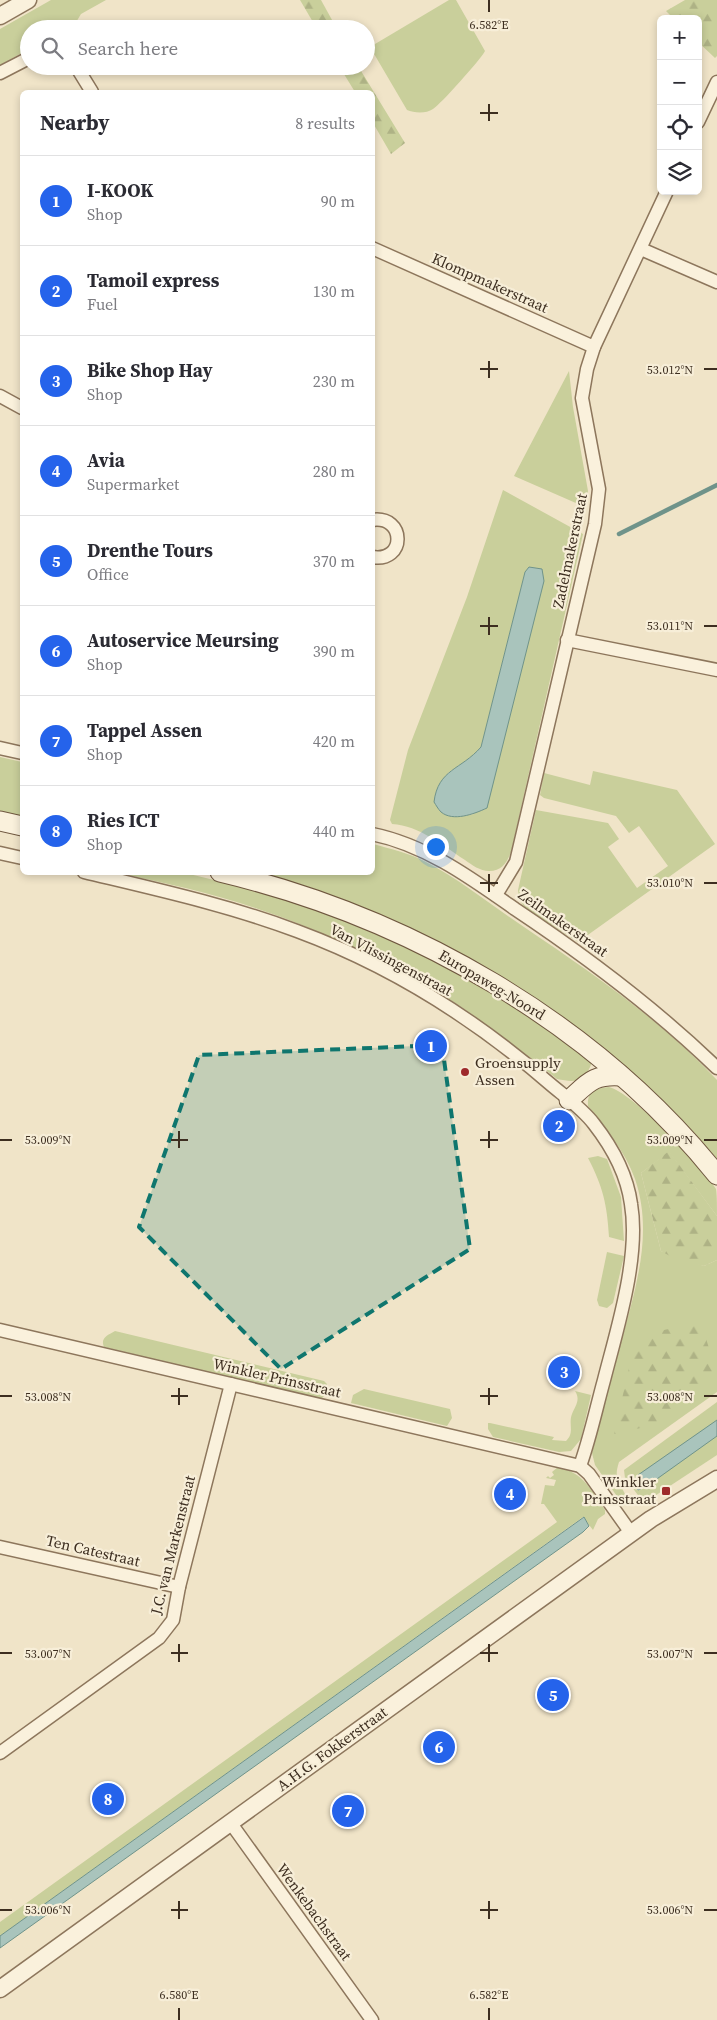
<!DOCTYPE html>
<html lang="en">
<head>
<meta charset="utf-8">
<style>
	body { margin:0; font-family:"Source Serif 4",serif; background:#f2f2f3; color:#2b2b33 }
	.controls { position:absolute; right:15px; top:15px; display:grid; overflow:hidden; border-radius:8px; box-shadow:0 2px 8px #0003 }
	.controls button { width:45px; height:45px; display:grid; place-items:center; padding:0; border:0; border-bottom:1px solid #e1e1e2; background:#fff; color:#2b2b33; font:25px sans-serif }
	.you { position:absolute; left:435px; top:846px; width:18px; height:18px; margin:-12px; border:4px solid #fff; border-radius:50%; background:#1a73e8; box-shadow:0 0 0 8px #1a73e833 }
	.badge { display:grid; place-items:center; width:32px; height:32px; border-radius:50%; background:#2563eb; color:#fff; font-size:16px; font-weight:700 }
	.pin { position:absolute; translate:-50% -50%; border:2px solid #fff; box-shadow:0 1px 5px #0006 }
	.list { margin:0; padding:0; list-style:none }
	h2 { display:flex; justify-content:space-between; align-items:center; height:65px; margin:0; padding:0 20px; font-size:21px }
	h2 small { font-size:16px; font-weight:400; color:#7c7c81 }
	.list li { display:grid; grid-template-columns:32px 1fr auto; gap:15px; align-items:center; box-sizing:border-box; height:90px; padding:0 20px; border-top:1px solid #e1e1e2 }
	.list b { display:block; font-size:19px; white-space:nowrap }
	.list p { margin:0; font-size:16px; white-space:nowrap; color:#7c7c81 }
	.list em { font-size:16px; font-style:normal; color:#7c7c81 }
	.icon { flex:none; width:28px; height:28px; fill:none; stroke:currentColor; stroke-width:2; stroke-linecap:round; stroke-linejoin:round }
	.map { position:relative; flex:none; width:717px; height:2020px; overflow:hidden }
	.search { position:absolute; background:#fff; box-shadow:0 2px 8px #0003; left:20px; top:20px; width:355px; height:55px; display:flex; align-items:center; gap:12px; box-sizing:border-box; padding:0 18px; border-radius:28px; color:#7c7c81; font-size:19px }
	.panel { position:absolute; background:#fff; box-shadow:0 2px 8px #0003; left:20px; top:90px; width:355px; height:785px; border-radius:8px }
	.map>svg:first-child { display:block }
	.grass { fill:#c9cf9b; fill-rule:evenodd }
	.forest { fill:url(#forest-firs) }
	.water { fill:#a9c4bc; stroke:#6f938a }
	.lines { fill:none; stroke-linecap:round; stroke-linejoin:round }
	.stream { stroke:#6f938a; stroke-width:4.5 }
	.minor-casing { stroke:#8d765c; stroke-width:15 }
	.tertiary-casing { stroke:#8d765c; stroke-width:19 }
	.secondary-casing { stroke:#6f573f; stroke-width:21 }
	.minor { stroke:#faf1dc; stroke-width:12 }
	.tertiary { stroke:#faf1dc; stroke-width:16 }
	.secondary { stroke:#faf1dc; stroke-width:19 }
	.marked { fill:#0f766e; fill-opacity:0.2; stroke:#0f766e; stroke-width:4; stroke-dasharray:10 6; stroke-linejoin:round }
	.ticks { fill:none; stroke:#3d2e20; stroke-width:2 }
	.poi-dot { fill:#9e2a2b; stroke:#f7eed8; stroke-width:2 }
	.labels { text-anchor:middle; stroke-width:4.5; stroke-linejoin:round; paint-order:stroke }
	.street-label { font-size:15px; fill:#3d2e20; stroke:#f7eed8 }
	.poi-label { font-size:15px; fill:#3d2e20; stroke:#f7eed8; text-anchor:start }
	.ticks-label { font-size:12px; text-anchor:middle; fill:#3d2e20; stroke:#f7eed8; stroke-width:4.5; stroke-linejoin:round; paint-order:stroke }
</style>
</head>
<body>
<div class="map">
<svg width="717" height="2020" viewBox="0 0 717 2020">
	<defs>
		<pattern id="forest-firs" width="22" height="20" patternUnits="userSpaceOnUse" patternTransform="scale(1.25)"><rect width="22" height="20" fill="#c9cf9b"/><path d="M5 1l3.5 6h-7zM16 11l3.5 6h-7z" fill="#aeb285"/></pattern>
	</defs>
	<rect width="100%" height="100%" fill="#f0e4c8"/>
	<g class="grass">
		<path d="M 51,0 L 106,0 L 81,14 L 72,29 L 29,29 L 29,49 L 0,65 L 0,29 Z"/>
		<path d="M 449,0 L 456,0 L 485,51 C 481,59 440,105 433,109 C 426,114 414,113 407,110 L 370,47 Z"/>
		<path d="M 569,371 L 573,407 L 588,491 L 585,507 L 514,476 Z"/>
		<path d="M 503,490 L 583,534 L 511,852 C 507,862 502,871 489,871 C 480,871 472,865 465,860 C 442,845 420,826 392,824 L 390,820 L 408,750 L 467,597 ZM 525,572 L 533,617 L 533,625 L 474,814 L 461,816 L 448,773 L 472,757 L 481,747 Z"/>
		<path d="M 0,757 L 22,762 L 22,817 L 0,812 Z"/>
		<path d="M 593,771 L 677,790 L 715,844 L 578,942 L 526,909 L 519,900 L 518,890 L 536,810 L 608,823 L 619,839 L 608,847 L 637,888 L 668,866 L 639,826 L 629,833 L 616,816 L 544,798 L 540,795 L 544,773 L 590,785 Z"/>
		<path d="M 373,844 C 391,849 409,853 426,862 C 461,880 492,906 524,927 C 592,973 661,1020 717,1080 L 717,1159 C 604,1023 430,920 261,873 L 372,872 Z"/>
		<path d="M 118,873 L 185,873 L 260,891 L 331,914 L 420,952 L 480,984 L 547,1028 L 592,1062 C 585,1082 576,1083 557,1079 C 512,1044 467,1007 417,980 C 368,953 315,928 261,910 C 215,894 166,883 118,873 Z"/>
		<path d="M 609,1087 C 632,1092 704,1167 716,1189 C 717,1195 717,1208 717,1216 L 669,1152 L 641,1173 L 661,1251 L 704,1266 L 717,1260 L 717,1392 L 619,1462 C 613,1480 620,1482 627,1498 L 621,1502 L 595,1465 L 592,1453 C 601,1416 611,1380 621,1343 C 635,1290 654,1234 635,1179 C 625,1151 606,1129 588,1106 C 587,1091 595,1088 609,1087 Z"/>
		<path d="M 598,1156 L 607,1159 L 621,1197 L 624,1241 L 609,1237 C 607,1204 603,1187 588,1158 Z"/>
		<path d="M 607,1252 L 624,1256 L 613,1303 L 607,1308 L 599,1306 L 597,1300 Z"/>
		<path d="M 115,1331 L 324,1381 L 327,1384 L 324,1396 L 321,1399 L 104,1347 C 100,1338 108,1335 115,1331 Z"/>
		<path d="M 364,1389 L 450,1409 L 452,1418 L 447,1426 L 351,1403 L 353,1395 Z"/>
		<path d="M 575,1391 L 591,1395 L 581,1439 L 571,1451 L 559,1452 L 493,1437 L 488,1429 L 488,1423 L 490,1423 L 554,1437 L 552,1440 L 566,1441 C 575,1433 568,1424 572,1414 C 575,1406 581,1400 575,1391 Z"/>
		<path d="M 717,1402 L 717,1455 L 644,1503 L 625,1478 L 624,1470 Z"/>
		<path d="M 558,1467 C 584,1473 591,1490 605,1510 L 605,1514 L 598,1519 L 593,1530 L 583,1517 L 0,1936 L 0,1922 L 557,1522 L 544,1504 L 541,1504 L 545,1485 L 554,1486 L 556,1480 L 546,1478 L 548,1476 L 550,1478 L 554,1475 L 552,1472 Z"/>
	</g>
	<g class="forest">
		<path d="M 300,0 L 321,0 L 337,29 L 317,29 Z"/>
		<path d="M 685,0 L 717,0 L 717,56 L 715,58 L 698,42 L 698,19 L 674,19 L 666,11 Z"/>
		<path d="M 339,66 L 358,66 L 405,143 L 391,154 L 373,123 L 372,92 L 355,92 Z"/>
		<path d="M 669,1151 L 717,1216 L 717,1260 L 704,1266 L 677,1260 L 661,1251 L 641,1173 Z"/>
		<path d="M 701,1322 L 715,1368 L 713,1383 L 659,1423 L 614,1435 L 636,1336 Z"/>
	</g>
	<g class="water">
		<path d="M 529,567 L 542,569 L 544,581 L 487,808 C 474,814 453,822 441,812 C 438,809 436,805 434,802 C 438,769 461,770 481,747 L 525,572 Z"/>
		<path d="M 717,1420 L 717,1436 L 647,1486 L 638,1490 L 632,1483 L 638,1475 Z"/>
		<path d="M 584,1517 L 589,1526 L 583,1532 L 0,1948 L 0,1936 Z"/>
	</g>
	<g class="lines">
		<path class="stream" d="M 619,534 L 717,485"/>
		<defs>
			<g id="minor">
				<path d="M 76,66 L 92,92"/>
				<path d="M 0,73 L 29,58"/>
				<path d="M 698,122 L 717,82"/>
				<path d="M 372,248 L 594,347"/>
				<path d="M 641,249 L 717,282"/>
				<path d="M 0,396 L 22,408"/>
				<path d="M 372,520 C 406,515 406,563 372,557"/>
				<path d="M 567,640 L 717,670"/>
				<path d="M 0,748 L 22,753"/>
				<path d="M 372,834 C 426,845 471,878 515,909 C 587,957 655,1008 717,1068"/>
				<path d="M 0,853 L 22,858"/>
				<path d="M 84,872 C 155,889 228,905 297,931 C 389,965 475,1019 549,1083 C 564,1096 582,1108 594,1124 C 612,1147 627,1175 631,1204 C 640,1257 617,1329 604,1380 C 596,1409 590,1438 580,1466"/>
				<path d="M 496,895 L 516,862 L 595,524 L 599,489 L 582,398 L 587,369 L 594,347 L 667,191"/>
				<path d="M 0,1330 L 580,1466 L 589,1474 L 631,1533"/>
				<path d="M 0,1547 L 179,1587"/>
				<path d="M 0,1753 L 159,1638 L 173,1620 L 179,1587 L 231,1384"/>
				<path d="M 230,1822 L 372,2020"/>
			</g>
			<g id="tertiary">
				<path d="M 0,16 L 28,0"/>
				<path d="M 0,1989 L 651,1519 L 717,1479"/>
			</g>
			<g id="secondary">
				<path d="M 0,821 L 22,826"/>
				<path d="M 220,872 C 409,917 594,1022 717,1175"/>
				<path d="M 569,1100 C 588,1083 593,1074 621,1076"/>
			</g>
		</defs>
		<use href="#minor" class="minor-casing"/>
		<use href="#tertiary" class="tertiary-casing"/>
		<use href="#secondary" class="secondary-casing"/>
		<use href="#minor" class="minor"/>
		<use href="#tertiary" class="tertiary"/>
		<use href="#secondary" class="secondary"/>
	</g>
	<path class="marked" d="M 442,1045 L 470,1249 L 281,1369 L 139,1227 L 199,1055 Z"/>
	<path class="ticks" d="M 489,0 L 489,12M 489,104 L 489,121M 480,113 L 498,113M 489,361 L 489,378M 480,369 L 498,369M 704,369 L 717,369M 489,617 L 489,635M 480,626 L 498,626M 704,626 L 717,626M 489,874 L 489,892M 480,883 L 498,883M 704,883 L 717,883M 179,1131 L 179,1148M 489,1131 L 489,1148M 0,1140 L 12,1140M 171,1140 L 188,1140M 480,1140 L 498,1140M 704,1140 L 717,1140M 179,1388 L 179,1405M 489,1388 L 489,1405M 0,1396 L 12,1396M 171,1396 L 188,1396M 480,1396 L 498,1396M 704,1396 L 717,1396M 179,1644 L 179,1662M 489,1644 L 489,1662M 0,1653 L 12,1653M 171,1653 L 188,1653M 480,1653 L 498,1653M 704,1653 L 717,1653M 179,1901 L 179,1919M 489,1901 L 489,1919M 0,1910 L 12,1910M 171,1910 L 188,1910M 480,1910 L 498,1910M 704,1910 L 717,1910M 179,2008 L 179,2020M 489,2008 L 489,2020"/>
	<g class="poi-dot">
		<circle cx="465" cy="1072" r="5"/>
		<rect x="661" y="1486" width="10" height="10" rx="2.5"/>
	</g>
	<g class="labels">
		<g class="street-label">
			<text transform="translate(490 283) rotate(24)" y="5">Klompmakerstraat</text>
			<text transform="translate(570 551) rotate(-78)" y="5">Zadelmakerstraat</text>
			<text transform="translate(563 923) rotate(35)" y="5">Zeilmakerstraat</text>
			<text transform="translate(391 960) rotate(28)" y="5">Van Vlissingenstraat</text>
			<text transform="translate(492 985) rotate(31)" y="5">Europaweg-Noord</text>
			<text transform="translate(277 1378) rotate(13)" y="5">Winkler Prinsstraat</text>
			<text transform="translate(173 1545) rotate(-76)" y="5">J.C. van Markenstraat</text>
			<text transform="translate(93 1551) rotate(13)" y="5">Ten Catestraat</text>
			<text transform="translate(332 1749) rotate(-36)" y="5">A.H.G. Fokkerstraat</text>
			<text transform="translate(314 1912) rotate(54)" y="5">Wenkebachstraat</text>
		</g>
		<g class="poi-label">
			<text x="475" y="1068">Groensupply<tspan x="475" dy="17">Assen</tspan></text>
			<text x="656" y="1487" text-anchor="end">Winkler<tspan x="656" dy="17">Prinsstraat</tspan></text>
		</g>
	</g>
	<g class="ticks-label">
		<text x="489" y="29">6.582°E</text>
		<text x="670" y="374">53.012°N</text>
		<text x="670" y="630">53.011°N</text>
		<text x="670" y="887">53.010°N</text>
		<text x="48" y="1144">53.009°N</text>
		<text x="670" y="1144">53.009°N</text>
		<text x="48" y="1401">53.008°N</text>
		<text x="670" y="1401">53.008°N</text>
		<text x="48" y="1658">53.007°N</text>
		<text x="670" y="1658">53.007°N</text>
		<text x="48" y="1914">53.006°N</text>
		<text x="670" y="1914">53.006°N</text>
		<text x="179" y="1999">6.580°E</text>
		<text x="489" y="1999">6.582°E</text>
	</g>
</svg>
<div class="controls">
<button>+</button>
<button>−</button>
<button><svg class="icon" aria-label="locate" viewBox="0 0 24 24"><circle cx="12" cy="12" r="6"/><path d="M12 2v4M12 18v4M2 12h4M18 12h4"/></svg></button>
<button><svg class="icon" aria-label="layers" viewBox="0 0 24 24"><path d="M12 4l9 5-9 5-9-5zM3 14l9 5 9-5"/></svg></button>
</div>
<div class="you"></div>
<div class="pin badge" style="left:431px;top:1046px">1</div>
<div class="pin badge" style="left:559px;top:1126px">2</div>
<div class="pin badge" style="left:564px;top:1372px">3</div>
<div class="pin badge" style="left:510px;top:1494px">4</div>
<div class="pin badge" style="left:553px;top:1695px">5</div>
<div class="pin badge" style="left:439px;top:1747px">6</div>
<div class="pin badge" style="left:348px;top:1811px">7</div>
<div class="pin badge" style="left:108px;top:1799px">8</div>
<div class="search"><svg class="icon" aria-label="search" viewBox="0 0 24 24"><circle cx="10" cy="10" r="6"/><path d="M15 15l6 6"/></svg>Search here</div>
<section class="panel">
<h2>Nearby<small>8 results</small></h2>
<ul class="list">
<li><span class="badge">1</span><div><b>I-KOOK</b><p>Shop</p></div><em>90 m</em></li>
<li><span class="badge">2</span><div><b>Tamoil express</b><p>Fuel</p></div><em>130 m</em></li>
<li><span class="badge">3</span><div><b>Bike Shop Hay</b><p>Shop</p></div><em>230 m</em></li>
<li><span class="badge">4</span><div><b>Avia</b><p>Supermarket</p></div><em>280 m</em></li>
<li><span class="badge">5</span><div><b>Drenthe Tours</b><p>Office</p></div><em>370 m</em></li>
<li><span class="badge">6</span><div><b>Autoservice Meursing</b><p>Shop</p></div><em>390 m</em></li>
<li><span class="badge">7</span><div><b>Tappel Assen</b><p>Shop</p></div><em>420 m</em></li>
<li><span class="badge">8</span><div><b>Ries ICT</b><p>Shop</p></div><em>440 m</em></li>
</ul>
</section>
</div>
</body>
</html>
